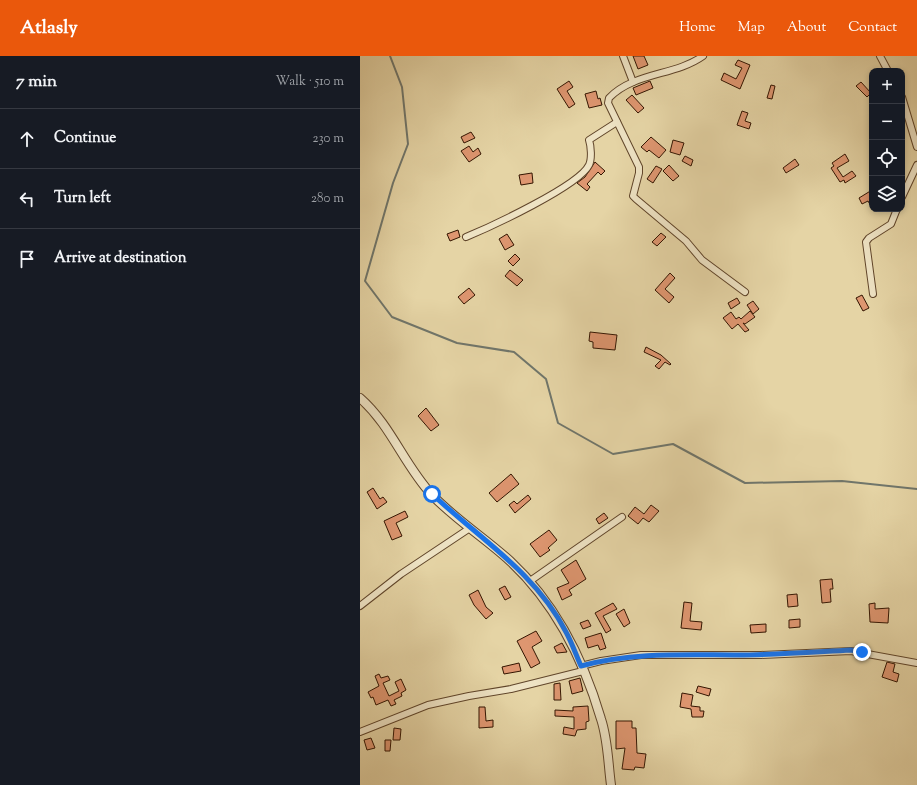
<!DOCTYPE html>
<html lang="en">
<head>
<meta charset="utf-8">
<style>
	body { margin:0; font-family:"Sorts Mill Goudy",serif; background:#242831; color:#f1f3f6 }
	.controls { position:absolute; right:12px; top:12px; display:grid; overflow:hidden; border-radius:8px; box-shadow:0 2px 6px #0003 }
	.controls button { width:36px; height:36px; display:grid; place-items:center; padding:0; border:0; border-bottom:1px solid #363941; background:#171b24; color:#f1f3f6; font:20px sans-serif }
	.stop { position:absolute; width:12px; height:12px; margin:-9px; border:3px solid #1a73e8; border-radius:50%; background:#fff }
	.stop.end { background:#1a73e8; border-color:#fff; box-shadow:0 1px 4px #0008 }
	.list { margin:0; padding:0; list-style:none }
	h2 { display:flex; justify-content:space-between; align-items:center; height:52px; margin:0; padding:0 16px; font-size:17px }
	h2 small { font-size:13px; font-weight:400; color:#9ea1a6 }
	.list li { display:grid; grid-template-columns:26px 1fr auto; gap:12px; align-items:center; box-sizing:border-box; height:60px; padding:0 16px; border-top:1px solid #363941 }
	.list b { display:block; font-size:15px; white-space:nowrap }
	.list em { font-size:13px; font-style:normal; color:#9ea1a6 }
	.icon { flex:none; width:22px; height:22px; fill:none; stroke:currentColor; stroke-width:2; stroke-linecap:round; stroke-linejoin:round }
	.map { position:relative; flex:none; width:557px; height:729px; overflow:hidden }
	header { display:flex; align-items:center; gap:24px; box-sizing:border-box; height:56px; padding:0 20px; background:#ea580c; color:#fff }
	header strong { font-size:19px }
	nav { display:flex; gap:22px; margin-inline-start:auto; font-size:14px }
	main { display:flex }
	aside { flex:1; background:#171b24 }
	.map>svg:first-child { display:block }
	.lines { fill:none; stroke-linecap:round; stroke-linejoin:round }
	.stream { stroke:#70766b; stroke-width:2 }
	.building { fill:#de9670; stroke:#331501 }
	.minor-casing { stroke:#60452a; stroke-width:8 }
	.tertiary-casing { stroke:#60452a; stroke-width:10 }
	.minor { stroke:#eee3c4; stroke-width:6 }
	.tertiary { stroke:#eee3c4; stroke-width:8 }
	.route { stroke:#1a73e8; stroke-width:5 }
</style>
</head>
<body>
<header>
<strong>Atlasly</strong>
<nav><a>Home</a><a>Map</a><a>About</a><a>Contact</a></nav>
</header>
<main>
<aside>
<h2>7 min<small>Walk · 510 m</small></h2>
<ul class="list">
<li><svg class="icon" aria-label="ahead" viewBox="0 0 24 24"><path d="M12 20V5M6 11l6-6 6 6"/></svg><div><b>Continue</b></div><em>230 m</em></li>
<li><svg class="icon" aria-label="left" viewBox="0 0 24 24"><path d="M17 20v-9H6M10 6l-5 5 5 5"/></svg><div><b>Turn left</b></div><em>280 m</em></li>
<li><svg class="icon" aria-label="arrive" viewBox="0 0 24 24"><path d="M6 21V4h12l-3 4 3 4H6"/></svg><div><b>Arrive at destination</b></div></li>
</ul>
</aside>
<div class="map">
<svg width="557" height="729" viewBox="0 0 557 729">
	<rect width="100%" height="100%" fill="#e5d4a5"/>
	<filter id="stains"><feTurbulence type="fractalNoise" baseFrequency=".005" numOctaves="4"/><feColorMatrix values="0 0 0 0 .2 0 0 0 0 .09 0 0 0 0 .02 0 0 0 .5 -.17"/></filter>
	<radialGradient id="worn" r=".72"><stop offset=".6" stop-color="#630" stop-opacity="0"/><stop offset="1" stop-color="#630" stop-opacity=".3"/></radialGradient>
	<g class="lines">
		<path class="stream" d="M 30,0 L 42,31 L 48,88 L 33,127 L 5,225 L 32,261 L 97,287 L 154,296 L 186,323 L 198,367 L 253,398 L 313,388 L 385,427 L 482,425 L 557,433"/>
	</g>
	<g class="building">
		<path d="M 273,0 L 284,0 L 288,9 L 278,13 Z"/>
		<path d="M 378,4 L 390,9 L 380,33 L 361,24 L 364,17 L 376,23 L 382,12 L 375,9 Z"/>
		<path d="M 209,25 L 213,31 L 207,35 L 215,48 L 209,52 L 197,33 Z"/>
		<path d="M 290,25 L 293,32 L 276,39 L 273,32 Z"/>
		<path d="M 501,26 L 511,37 L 507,41 L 496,30 Z"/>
		<path d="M 411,29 L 415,30 L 412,43 L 407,42 Z"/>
		<path d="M 236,35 L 238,43 L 240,42 L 242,49 L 229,52 L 225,38 Z"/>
		<path d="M 272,39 L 284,52 L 278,57 L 266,44 Z"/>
		<path d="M 382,55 L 388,57 L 385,65 L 391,67 L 389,73 L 377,69 Z"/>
		<path d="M 111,76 L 115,82 L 104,87 L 101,81 Z"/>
		<path d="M 291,81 L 306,94 L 299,102 L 289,94 L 287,96 L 281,91 Z"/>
		<path d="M 313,84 L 324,87 L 320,99 L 310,96 Z"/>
		<path d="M 109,90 L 113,96 L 118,92 L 121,98 L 109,106 L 101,95 Z"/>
		<path d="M 485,98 L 489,105 L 477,112 L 483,121 L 492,115 L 496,120 L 485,127 L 484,124 L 480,126 L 471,112 L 474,110 L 472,107 Z"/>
		<path d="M 325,100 L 333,104 L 331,110 L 322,105 Z"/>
		<path d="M 435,103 L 439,109 L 426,117 L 423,112 Z"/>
		<path d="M 235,106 L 245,115 L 241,119 L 238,116 L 227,128 L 230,131 L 227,135 L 217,127 L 225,121 Z"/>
		<path d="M 309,109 L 319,120 L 313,125 L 303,115 Z"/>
		<path d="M 296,110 L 302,113 L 293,127 L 287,123 Z"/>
		<path d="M 172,117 L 173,127 L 161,129 L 159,119 Z"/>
		<path d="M 512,134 L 512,152 L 508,145 L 502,148 L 499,142 Z"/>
		<path d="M 98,174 L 100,181 L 90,185 L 87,178 Z"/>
		<path d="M 301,177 L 306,181 L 297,190 L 292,186 Z"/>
		<path d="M 147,178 L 154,189 L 145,194 L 139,183 Z"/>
		<path d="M 155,198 L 160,203 L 153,210 L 148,205 Z"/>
		<path d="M 150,214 L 163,224 L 157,230 L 145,220 Z"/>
		<path d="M 310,217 L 315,222 L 305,233 L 314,241 L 309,247 L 295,234 Z"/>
		<path d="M 109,232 L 115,239 L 104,248 L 98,241 Z"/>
		<path d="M 502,239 L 509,252 L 503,255 L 496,242 Z"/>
		<path d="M 377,242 L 380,247 L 371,253 L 368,247 Z"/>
		<path d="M 393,245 L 399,253 L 393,258 L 387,249 Z"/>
		<path d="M 390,255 L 395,261 L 385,268 L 383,267 L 389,274 L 385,276 L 378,268 L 372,273 L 363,262 L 371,256 L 376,263 L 379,261 L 381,263 Z"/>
		<path d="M 230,276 L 257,279 L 255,294 L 233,292 L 233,286 L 229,285 Z"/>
		<path d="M 286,291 L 301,299 L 311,308 L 310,309 L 305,306 L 299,313 L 295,310 L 301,304 L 284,296 Z"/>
		<path d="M 66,352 L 79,369 L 71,375 L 58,360 Z"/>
		<path d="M 151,418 L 159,428 L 137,446 L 129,437 Z"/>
		<path d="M 13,432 L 20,443 L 23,441 L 27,446 L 17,453 L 7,436 Z"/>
		<path d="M 168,439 L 171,443 L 155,457 L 149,449 L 154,445 L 157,448 Z"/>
		<path d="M 291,449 L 299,455 L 289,466 L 283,462 L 278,468 L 268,460 L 275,451 L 284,458 Z"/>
		<path d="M 45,455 L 48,461 L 36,467 L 42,480 L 32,484 L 24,465 Z"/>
		<path d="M 244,457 L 248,462 L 239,468 L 236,463 Z"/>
		<path d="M 189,474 L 197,484 L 188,492 L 190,494 L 180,501 L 170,488 Z"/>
		<path d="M 216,504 L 226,523 L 209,534 L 212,539 L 202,544 L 197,532 L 209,527 L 201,514 Z"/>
		<path d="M 472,523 L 473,533 L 470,533 L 471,546 L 462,547 L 460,524 Z"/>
		<path d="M 145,530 L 151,541 L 145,544 L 139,533 Z"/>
		<path d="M 118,534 L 126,551 L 133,557 L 126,563 L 114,549 L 109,539 Z"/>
		<path d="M 437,538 L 438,550 L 428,551 L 427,539 Z"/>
		<path d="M 324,546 L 332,547 L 330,565 L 342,566 L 341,574 L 321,572 Z"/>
		<path d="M 253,547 L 257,553 L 243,560 L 251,574 L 246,577 L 235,557 Z"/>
		<path d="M 515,547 L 515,553 L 529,552 L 528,567 L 510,566 L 509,548 Z"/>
		<path d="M 264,553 L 270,567 L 264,571 L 256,558 Z"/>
		<path d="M 440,563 L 440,571 L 429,572 L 429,564 Z"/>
		<path d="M 228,564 L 231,570 L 223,573 L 220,567 Z"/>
		<path d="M 406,568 L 406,576 L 391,577 L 390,569 Z"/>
		<path d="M 176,575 L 182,585 L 172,591 L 180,607 L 171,612 L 157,585 Z"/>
		<path d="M 241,577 L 246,592 L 240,594 L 238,589 L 228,592 L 225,582 Z"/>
		<path d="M 202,587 L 207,596 L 197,597 L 194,591 Z"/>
		<path d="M 527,606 L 535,608 L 533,616 L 539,618 L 537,626 L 522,621 Z"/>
		<path d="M 159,607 L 161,615 L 144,618 L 142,611 Z"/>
		<path d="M 19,618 L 21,622 L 28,620 L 30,624 L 23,627 L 29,640 L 39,635 L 35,626 L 41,623 L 46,634 L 41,637 L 42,640 L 34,644 L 36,648 L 31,650 L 28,644 L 16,649 L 13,641 L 11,642 L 8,636 L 19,630 L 15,620 Z"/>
		<path d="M 220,622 L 223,635 L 212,638 L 209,625 Z"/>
		<path d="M 200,627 L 201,644 L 194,644 L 194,628 Z"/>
		<path d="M 338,630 L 351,633 L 349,640 L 336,636 Z"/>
		<path d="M 322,637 L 333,639 L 331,650 L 340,651 L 340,655 L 344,655 L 343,661 L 332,661 L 331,653 L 320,651 Z"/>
		<path d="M 228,650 L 229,665 L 226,666 L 226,673 L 217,674 L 215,680 L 203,678 L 204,671 L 214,673 L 214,661 L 195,660 L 195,654 L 213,655 L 213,651 Z"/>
		<path d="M 119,651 L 125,651 L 126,665 L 133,664 L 133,671 L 119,672 Z"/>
		<path d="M 256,665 L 272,665 L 272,672 L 276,672 L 277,697 L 286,698 L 284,712 L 275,711 L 274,714 L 262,713 L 265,692 L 256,693 Z"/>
		<path d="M 34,672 L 41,673 L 40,684 L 33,684 Z"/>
		<path d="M 11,682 L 15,692 L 7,694 L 4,684 Z"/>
		<path d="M 25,684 L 31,684 L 30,695 L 25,695 Z"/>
	</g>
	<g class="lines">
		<defs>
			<g id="minor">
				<path d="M 263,0 L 273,26"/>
				<path d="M 343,0 C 315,20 274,16 249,42 L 248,47 L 279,111 L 279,117 L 273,140 L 276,143 L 326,185 L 342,204 L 385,236"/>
				<path d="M 520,0 L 528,15"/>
				<path d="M 542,41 L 557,91"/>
				<path d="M 542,141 L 557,109"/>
				<path d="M 106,181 C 130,171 219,130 229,109 C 232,103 231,90 229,84 L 257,66"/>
				<path d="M 513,238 L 506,186 L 509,182 L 531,168 L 537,153"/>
				<path d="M 170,525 L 262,461"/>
				<path d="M 0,550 L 41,518 L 110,472"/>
				<path d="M 221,610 L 241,605 L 281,599 L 401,599 L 491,595 L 557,607"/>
				<path d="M 0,676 L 68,649 L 109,640 L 151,633 L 223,615"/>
			</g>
			<path id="tertiary" d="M 0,342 C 31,369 44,409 72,439 C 96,464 125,482 150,505 C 195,547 224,605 241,663 C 248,684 248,707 251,729"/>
		</defs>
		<use href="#minor" class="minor-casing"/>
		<use href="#tertiary" class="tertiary-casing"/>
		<use href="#minor" class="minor"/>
		<use href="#tertiary" class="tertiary"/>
	</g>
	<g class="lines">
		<path class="route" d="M 72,438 C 119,482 176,517 206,576 C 212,587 216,599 221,610 C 273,596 325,599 378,599 C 416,599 454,596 491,594 L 502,596"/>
	</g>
	<rect width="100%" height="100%" filter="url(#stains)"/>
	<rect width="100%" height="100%" fill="url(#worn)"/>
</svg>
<div class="controls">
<button>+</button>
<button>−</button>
<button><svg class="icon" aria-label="locate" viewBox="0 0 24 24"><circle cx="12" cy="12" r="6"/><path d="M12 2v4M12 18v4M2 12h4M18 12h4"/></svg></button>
<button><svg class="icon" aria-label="layers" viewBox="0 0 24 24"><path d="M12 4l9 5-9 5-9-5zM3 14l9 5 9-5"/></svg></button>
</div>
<div class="stop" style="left:72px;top:438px"></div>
<div class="stop end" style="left:502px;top:596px"></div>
</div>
</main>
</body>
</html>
